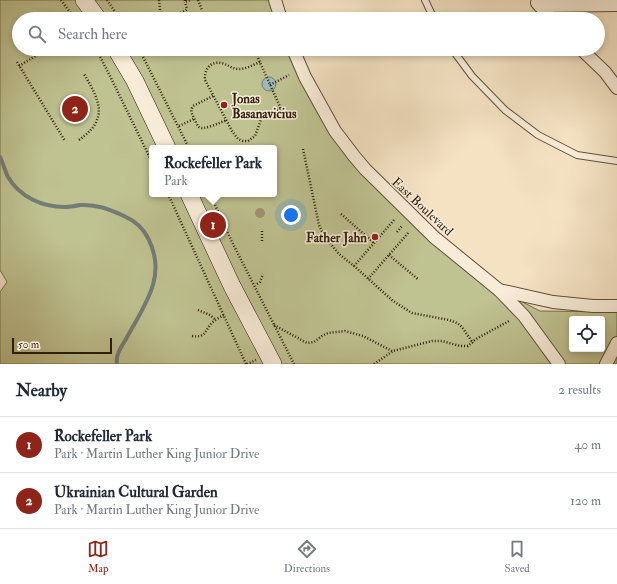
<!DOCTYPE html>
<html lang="en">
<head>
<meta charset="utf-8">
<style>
	body { margin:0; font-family:"IM FELL Double Pica",serif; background:#f2f2f3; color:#1f2937 }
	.controls { position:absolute; right:12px; bottom:12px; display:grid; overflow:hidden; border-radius:4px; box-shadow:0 2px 6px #0003 }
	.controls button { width:36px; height:36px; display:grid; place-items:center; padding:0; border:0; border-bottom:1px solid #e0e1e3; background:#fff; color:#1f2937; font:20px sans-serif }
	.scale { position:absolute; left:12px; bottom:10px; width:100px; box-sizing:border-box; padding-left:4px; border:2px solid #301f0d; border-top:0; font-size:11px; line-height:14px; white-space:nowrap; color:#301f0d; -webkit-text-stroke:3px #f8ecd8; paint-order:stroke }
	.you { position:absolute; left:291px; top:215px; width:14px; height:14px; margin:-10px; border:3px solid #fff; border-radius:50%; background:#1a73e8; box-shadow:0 0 0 6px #1a73e833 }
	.badge { display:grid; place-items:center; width:26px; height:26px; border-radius:50%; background:#8f2418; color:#fff; font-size:13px; font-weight:700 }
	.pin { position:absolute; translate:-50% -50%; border:2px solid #fff; box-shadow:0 1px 4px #0006 }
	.popup { position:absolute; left:149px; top:145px; width:128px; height:52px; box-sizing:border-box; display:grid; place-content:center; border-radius:4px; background:#fff; filter:drop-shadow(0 1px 3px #0005); font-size:13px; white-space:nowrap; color:#747a83 }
	.popup b { font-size:15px; color:#1f2937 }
	.popup::after { content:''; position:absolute; left:50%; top:100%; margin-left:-8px; border:8px solid transparent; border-top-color:#fff }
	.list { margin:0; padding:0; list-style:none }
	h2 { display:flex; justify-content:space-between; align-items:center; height:52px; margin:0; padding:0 16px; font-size:17px }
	h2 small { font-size:13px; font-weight:400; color:#747a83 }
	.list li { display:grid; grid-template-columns:26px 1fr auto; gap:12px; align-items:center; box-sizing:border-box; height:56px; padding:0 16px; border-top:1px solid #e0e1e3 }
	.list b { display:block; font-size:15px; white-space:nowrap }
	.list p { margin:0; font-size:13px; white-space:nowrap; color:#747a83 }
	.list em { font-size:13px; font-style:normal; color:#747a83 }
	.icon { flex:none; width:22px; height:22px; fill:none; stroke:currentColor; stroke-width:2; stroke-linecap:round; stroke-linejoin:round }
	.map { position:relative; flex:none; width:617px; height:364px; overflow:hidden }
	.search { position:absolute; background:#fff; box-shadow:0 2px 6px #0003; left:12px; right:12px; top:12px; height:44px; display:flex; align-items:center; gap:10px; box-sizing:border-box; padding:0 14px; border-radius:22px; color:#747a83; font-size:15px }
	.sheet { height:164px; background:#fff }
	nav { display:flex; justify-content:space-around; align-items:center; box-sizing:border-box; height:56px; border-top:1px solid #e0e1e3; background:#fff; font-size:11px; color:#747a83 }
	nav a { display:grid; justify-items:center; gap:2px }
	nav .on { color:#8f2418 }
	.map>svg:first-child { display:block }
	.green { fill:#bfc291; stroke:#78704f; fill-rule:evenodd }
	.water { fill:#9fbcbc; stroke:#737d76 }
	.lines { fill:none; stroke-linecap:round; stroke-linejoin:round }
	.stream { stroke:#737d76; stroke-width:4 }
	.lane-casing { stroke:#61503a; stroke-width:8 }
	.street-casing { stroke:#61503a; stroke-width:14 }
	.secondary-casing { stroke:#301f0d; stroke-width:18 }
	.path { stroke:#301f0d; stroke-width:2.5; stroke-dasharray:1 2; stroke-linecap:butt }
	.lane { stroke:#f8ecd8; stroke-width:6 }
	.street { stroke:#f8ecd8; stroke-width:12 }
	.secondary { stroke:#f8ecd8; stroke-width:17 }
	.tree { fill:#a09275 }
	.poi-dot { fill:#8f2418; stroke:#f8ecd8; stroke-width:1.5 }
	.labels { text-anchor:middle; stroke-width:3; stroke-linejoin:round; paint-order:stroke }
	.poi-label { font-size:13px; font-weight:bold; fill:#301f0d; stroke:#f8ecd8; text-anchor:start }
	.street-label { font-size:13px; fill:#301f0d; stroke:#f8ecd8 }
</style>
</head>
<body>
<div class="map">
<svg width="617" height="364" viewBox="0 0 617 364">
	<rect width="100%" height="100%" fill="#f4e2c3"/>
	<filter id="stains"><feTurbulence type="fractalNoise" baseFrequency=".005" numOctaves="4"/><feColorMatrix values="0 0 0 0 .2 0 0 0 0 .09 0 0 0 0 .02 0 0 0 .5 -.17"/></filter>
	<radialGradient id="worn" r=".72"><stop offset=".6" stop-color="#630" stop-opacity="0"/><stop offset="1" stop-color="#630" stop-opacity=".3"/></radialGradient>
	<path class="green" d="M 0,0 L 277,0 L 284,19 L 19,19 L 19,49 L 295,49 L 305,77 L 376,181 L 499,290 L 540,311 L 617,312 L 617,364 L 0,364 L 0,292 L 7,282 L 0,270 ZM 152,148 L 274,148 L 274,194 L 152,194 ZM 572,319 L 602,319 L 602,349 L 572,349 Z"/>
	<circle class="water" cx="269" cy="84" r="7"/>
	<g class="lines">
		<path class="stream" d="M 0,157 C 3,163 5,171 8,177 C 20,197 42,207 65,207 C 70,207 75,206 80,205 C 96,204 109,209 124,216 C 133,220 143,228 148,238 C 168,276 144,306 126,339 C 122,346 115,355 117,364"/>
		<defs>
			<g id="lane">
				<path d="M 425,0 L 434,19"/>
				<path d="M 452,49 L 472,76 L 505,110 L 538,135 L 577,155 L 617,161"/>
			</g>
			<g id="street">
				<path d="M 275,0 L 281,19"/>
				<path d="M 537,3 L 552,19"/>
				<path d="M 540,6 L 617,5"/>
				<path d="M 293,49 L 305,77 L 335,131 L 354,156 L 365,169 L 434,237 L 499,290 L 524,316 L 559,364"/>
				<path d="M 581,49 L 605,72 L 617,88"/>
				<path d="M 499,290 L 553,302 L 593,306 L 617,306"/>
				<path d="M 606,364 L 617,343"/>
			</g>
			<g id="secondary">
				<path d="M 84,0 L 98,19"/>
				<path d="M 116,49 L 135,81 L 167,148"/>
				<path d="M 189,194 L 232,286 L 273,364"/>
			</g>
		</defs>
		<use href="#lane" class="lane-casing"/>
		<use href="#street" class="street-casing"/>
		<use href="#secondary" class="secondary-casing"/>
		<g class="path">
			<path d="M 61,0 L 75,19"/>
			<path d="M 107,0 L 120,19"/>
			<path d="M 159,0 L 161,19"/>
			<path d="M 185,0 L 185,2 L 190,0"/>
			<path d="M 198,0 L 202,10"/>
			<path d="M 170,19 L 186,10 L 187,9 L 185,2"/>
			<path d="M 70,49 L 72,52"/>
			<path d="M 96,49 L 110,76 L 152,162"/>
			<path d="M 139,49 L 189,148"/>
			<path d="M 143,55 L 151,49"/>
			<path d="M 258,58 L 282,111"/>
			<path d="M 17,62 L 65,141"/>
			<path d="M 260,62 C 253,65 246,69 239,69 C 232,69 227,64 221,63 C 210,61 204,70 205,80 L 232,131 L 238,139 L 243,141 L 248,141 L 255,136 L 262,117 L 267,114 L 281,108"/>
			<path d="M 19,66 L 47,49"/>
			<path d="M 270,85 L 289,75"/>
			<path d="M 213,96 L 193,106 C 190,111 192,114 194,118 C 195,121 197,125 199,127 C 203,131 221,122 227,120"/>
			<path d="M 179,126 L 194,119"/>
			<path d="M 79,140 C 109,119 100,101 84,74"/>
			<path d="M 303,149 L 319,225 L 324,236 L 339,254 L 354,266 L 393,301 L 412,313 L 449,320 L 457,323 L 462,327 L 473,343"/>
			<path d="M 168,194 L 246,364"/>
			<path d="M 210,194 L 232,242 L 294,364"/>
			<path d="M 341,214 L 374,243"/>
			<path d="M 397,232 L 402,226"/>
			<path d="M 262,241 L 262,231"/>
			<path d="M 389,255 L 419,280"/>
			<path d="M 354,266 L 394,220"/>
			<path d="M 368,279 L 409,232"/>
			<path d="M 257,284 L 260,282 L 263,274"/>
			<path d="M 198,310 L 210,315 L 216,320"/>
			<path d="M 274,325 L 307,343 L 314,342 L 322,336 L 328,333 L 345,331 L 363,336 L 392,351"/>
			<path d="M 192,336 C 204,338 205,332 210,325 C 213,321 220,317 224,315"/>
			<path d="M 247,364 L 256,360"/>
			<path d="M 374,364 L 393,351 L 432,341 L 442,341 L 460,346 L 468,346 L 476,339 L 509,321"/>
		</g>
		<use href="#lane" class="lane"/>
		<use href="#street" class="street"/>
		<use href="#secondary" class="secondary"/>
	</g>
	<circle class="tree" cx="260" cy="213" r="5"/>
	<g class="poi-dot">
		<circle cx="224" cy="105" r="4"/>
		<circle cx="375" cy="237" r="4"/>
	</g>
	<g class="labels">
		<g class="poi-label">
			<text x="232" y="103">Jonas<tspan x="232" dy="15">Basanavicius</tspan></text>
			<text x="367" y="242" text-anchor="end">Father Jahn</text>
		</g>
		<g class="street-label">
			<text transform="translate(423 206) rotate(43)" y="5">East Boulevard</text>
		</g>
	</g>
	<rect width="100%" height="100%" filter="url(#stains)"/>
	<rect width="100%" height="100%" fill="url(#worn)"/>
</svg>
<div class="controls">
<button><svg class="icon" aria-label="locate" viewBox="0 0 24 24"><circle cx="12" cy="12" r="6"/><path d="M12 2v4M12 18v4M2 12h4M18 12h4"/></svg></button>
</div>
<div class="scale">50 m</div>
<div class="you"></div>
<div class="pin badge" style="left:213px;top:225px">1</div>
<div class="popup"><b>Rockefeller Park</b>Park</div>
<div class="pin badge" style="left:75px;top:109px">2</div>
<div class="search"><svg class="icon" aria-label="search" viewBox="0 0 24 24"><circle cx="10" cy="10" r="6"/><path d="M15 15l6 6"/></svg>Search here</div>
</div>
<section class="sheet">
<h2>Nearby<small>2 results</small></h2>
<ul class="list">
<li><span class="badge">1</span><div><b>Rockefeller Park</b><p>Park · Martin Luther King Junior Drive</p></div><em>40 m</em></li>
<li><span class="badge">2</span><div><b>Ukrainian Cultural Garden</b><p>Park · Martin Luther King Junior Drive</p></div><em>120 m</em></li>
</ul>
</section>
<nav>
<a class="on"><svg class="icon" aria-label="map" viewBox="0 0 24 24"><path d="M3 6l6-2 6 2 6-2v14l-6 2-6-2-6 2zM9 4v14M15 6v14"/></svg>Map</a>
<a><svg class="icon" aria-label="directions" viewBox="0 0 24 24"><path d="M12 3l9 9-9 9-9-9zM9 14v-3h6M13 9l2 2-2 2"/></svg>Directions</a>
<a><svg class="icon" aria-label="saved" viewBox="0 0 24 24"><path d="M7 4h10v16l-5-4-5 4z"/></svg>Saved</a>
</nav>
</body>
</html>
